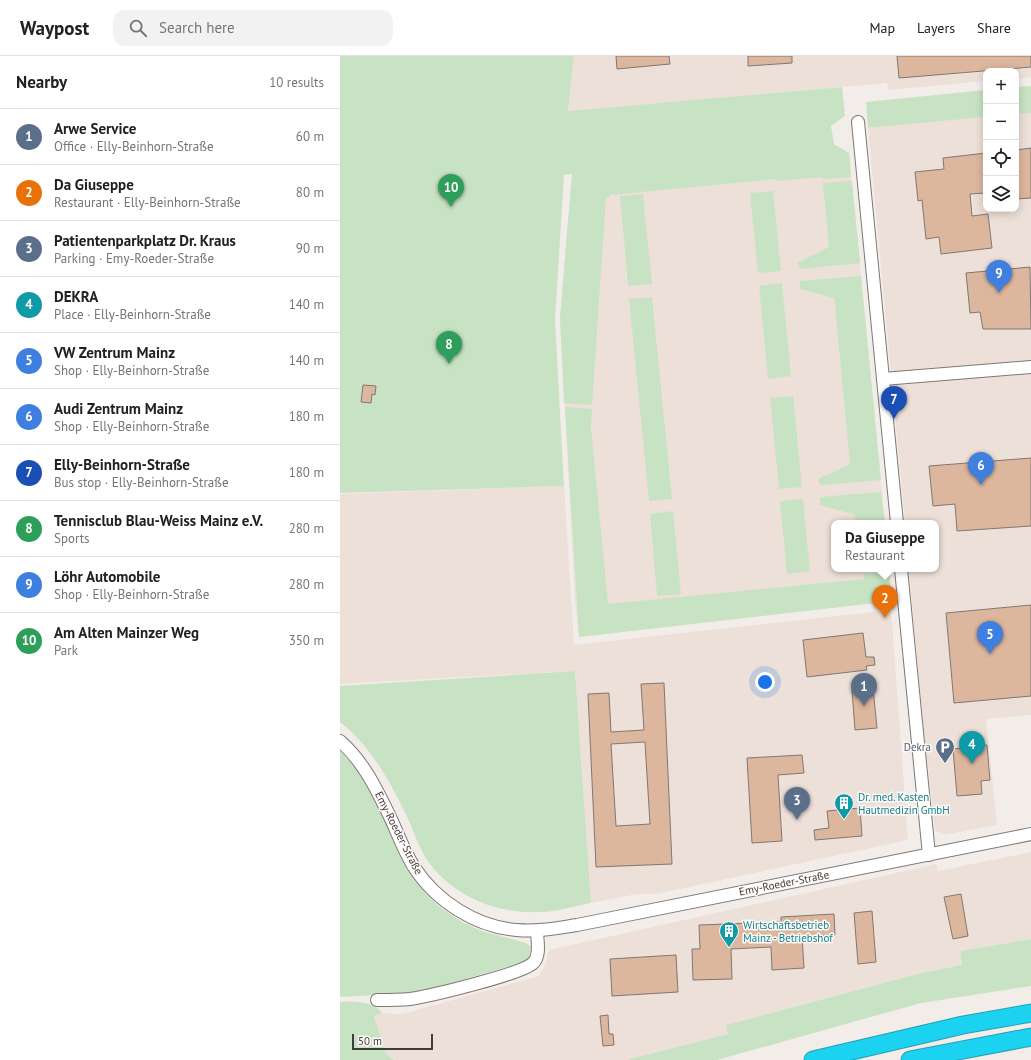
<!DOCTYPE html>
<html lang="en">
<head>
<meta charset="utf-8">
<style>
	body { margin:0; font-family:"PT Sans",sans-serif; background:#f2f2f2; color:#202124 }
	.controls { position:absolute; right:12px; top:12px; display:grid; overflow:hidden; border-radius:8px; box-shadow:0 2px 10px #0003 }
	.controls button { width:36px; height:36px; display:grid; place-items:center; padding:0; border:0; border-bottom:1px solid #e0e0e0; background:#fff; color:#202124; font:20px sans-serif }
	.scale { position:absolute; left:12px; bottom:10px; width:81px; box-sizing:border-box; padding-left:4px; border:2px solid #3f3c3b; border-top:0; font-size:11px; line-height:14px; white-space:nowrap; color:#3f3c3b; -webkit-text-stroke:3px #fffaf8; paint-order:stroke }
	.you { position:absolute; left:425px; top:626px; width:14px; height:14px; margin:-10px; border:3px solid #fff; border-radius:50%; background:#1a73e8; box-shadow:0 0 0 6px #1a73e833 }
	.badge { display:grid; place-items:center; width:26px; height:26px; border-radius:50%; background:#972e18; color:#fff; font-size:13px; font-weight:700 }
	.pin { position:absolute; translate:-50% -33px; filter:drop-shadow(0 1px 2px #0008) }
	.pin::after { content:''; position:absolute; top:21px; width:14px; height:12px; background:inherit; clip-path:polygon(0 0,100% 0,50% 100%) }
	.popup { position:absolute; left:491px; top:464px; width:108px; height:52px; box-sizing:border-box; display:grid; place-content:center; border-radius:8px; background:#fff; filter:drop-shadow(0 1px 3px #0005); font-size:13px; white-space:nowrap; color:#757577 }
	.popup b { font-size:15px; color:#202124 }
	.popup::after { content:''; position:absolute; left:50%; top:100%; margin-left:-8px; border:8px solid transparent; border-top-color:#fff }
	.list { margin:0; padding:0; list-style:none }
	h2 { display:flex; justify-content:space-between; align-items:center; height:52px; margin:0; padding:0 16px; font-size:17px }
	h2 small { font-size:13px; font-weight:400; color:#757577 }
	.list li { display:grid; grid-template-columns:26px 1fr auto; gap:12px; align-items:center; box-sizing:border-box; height:56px; padding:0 16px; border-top:1px solid #e0e0e0 }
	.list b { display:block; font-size:15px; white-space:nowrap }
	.list p { margin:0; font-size:13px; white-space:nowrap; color:#757577 }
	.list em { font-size:13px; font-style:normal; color:#757577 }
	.icon { flex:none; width:22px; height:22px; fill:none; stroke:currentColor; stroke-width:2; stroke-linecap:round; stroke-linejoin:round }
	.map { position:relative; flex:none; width:691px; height:1004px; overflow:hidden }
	header { display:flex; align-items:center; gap:24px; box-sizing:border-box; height:56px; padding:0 20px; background:#fff; border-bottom:1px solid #e0e0e0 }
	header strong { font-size:19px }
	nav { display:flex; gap:22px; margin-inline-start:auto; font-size:14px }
	.search { width:280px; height:36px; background:#f2f2f2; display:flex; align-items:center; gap:10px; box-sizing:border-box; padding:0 14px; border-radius:12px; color:#757577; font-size:15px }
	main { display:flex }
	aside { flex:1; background:#fff }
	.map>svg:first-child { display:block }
	.built { fill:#ede0d8 }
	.green { fill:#c8e3c3 }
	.building { fill:#ddb69e; stroke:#7e7875; fill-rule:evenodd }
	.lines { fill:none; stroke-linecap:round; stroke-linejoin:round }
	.minor-casing { stroke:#7d7875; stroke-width:14 }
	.highway-casing { stroke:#289eb1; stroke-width:19 }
	.minor { stroke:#fff; stroke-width:12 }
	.highway { stroke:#1bd3f1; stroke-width:17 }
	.labels { text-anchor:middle; stroke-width:3; stroke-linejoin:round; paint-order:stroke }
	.service-label { font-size:11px; fill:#4e5e75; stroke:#fffaf8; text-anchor:end }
	.culture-label { font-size:11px; fill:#0d838f; stroke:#fffaf8; text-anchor:start }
	.street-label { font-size:11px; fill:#3f3c3b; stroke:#fffaf8 }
</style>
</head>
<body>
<header>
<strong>Waypost</strong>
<div class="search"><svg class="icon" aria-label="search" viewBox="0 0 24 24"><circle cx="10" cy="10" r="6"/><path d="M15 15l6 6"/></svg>Search here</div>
<nav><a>Map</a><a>Layers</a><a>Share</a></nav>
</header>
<main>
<aside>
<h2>Nearby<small>10 results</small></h2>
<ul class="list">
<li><span class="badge" style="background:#5c6f8a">1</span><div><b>Arwe Service</b><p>Office · Elly-Beinhorn-Straße</p></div><em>60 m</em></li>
<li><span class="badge" style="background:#e8710a">2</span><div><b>Da Giuseppe</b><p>Restaurant · Elly-Beinhorn-Straße</p></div><em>80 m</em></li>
<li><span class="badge" style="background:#5c6f8a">3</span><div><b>Patientenparkplatz Dr. Kraus</b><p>Parking · Emy-Roeder-Straße</p></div><em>90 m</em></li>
<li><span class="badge" style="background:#0f9aa8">4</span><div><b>DEKRA</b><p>Place · Elly-Beinhorn-Straße</p></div><em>140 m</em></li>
<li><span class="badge" style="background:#3f7fe0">5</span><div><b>VW Zentrum Mainz</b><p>Shop · Elly-Beinhorn-Straße</p></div><em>140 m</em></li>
<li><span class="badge" style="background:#3f7fe0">6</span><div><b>Audi Zentrum Mainz</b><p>Shop · Elly-Beinhorn-Straße</p></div><em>180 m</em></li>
<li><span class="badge" style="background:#1a4fb4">7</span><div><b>Elly-Beinhorn-Straße</b><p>Bus stop · Elly-Beinhorn-Straße</p></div><em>180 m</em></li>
<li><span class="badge" style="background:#2e9e5b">8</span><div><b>Tennisclub Blau-Weiss Mainz e.V.</b><p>Sports</p></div><em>280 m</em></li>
<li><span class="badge" style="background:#3f7fe0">9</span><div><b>Löhr Automobile</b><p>Shop · Elly-Beinhorn-Straße</p></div><em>280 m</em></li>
<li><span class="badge" style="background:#2e9e5b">10</span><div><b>Am Alten Mainzer Weg</b><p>Park</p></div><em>350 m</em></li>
</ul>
</aside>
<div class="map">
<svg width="691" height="1004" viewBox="0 0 691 1004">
	<rect width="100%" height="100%" fill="#f3ede9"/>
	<g class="built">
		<path d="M 234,0 L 691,0 L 691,21 L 676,23 L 676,15 L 646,15 L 646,25 L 548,34 L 547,27 L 228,55 Z"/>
		<path d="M 691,57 L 691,659 L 646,663 L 657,769 L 604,779 L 595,774 L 583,669 L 569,513 L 596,513 L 596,467 L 565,467 L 528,72 L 646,61 L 646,153 L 676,153 L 676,58 Z"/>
		<path d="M 509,97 L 545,467 L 494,467 L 494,513 L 549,513 L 552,545 L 239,581 L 235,544 L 220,262 L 232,118 Z"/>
		<path d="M 224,430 L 234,589 L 551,554 L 568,784 L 335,834 L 315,838 L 297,838 L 251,847 L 235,615 L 0,628 L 0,438 Z"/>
		<path d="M 691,796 L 691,883 L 620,895 L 622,909 L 577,918 L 386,969 L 388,978 L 286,1004 L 54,1004 L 46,998 L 34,960 L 42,957 L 62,958 L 199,920 L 206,907 L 209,894 L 583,811 L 596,808 L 598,815 Z"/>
	</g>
	<g class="green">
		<path d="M 0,0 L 234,0 L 228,55 L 502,31 L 505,60 L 491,70 L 494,88 L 509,97 L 511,121 L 483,123 L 482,121 L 436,125 L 436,123 L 270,139 L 270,141 L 266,142 L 252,349 L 224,347 L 220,262 L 232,118 L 224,119 L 215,263 L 224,430 L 0,437 Z"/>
		<path d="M 691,30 L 691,57 L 676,58 L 676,31 Z"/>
		<path d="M 646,34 L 646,61 L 528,72 L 526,46 Z"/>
		<path d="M 512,125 L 520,207 L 460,213 L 457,207 L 489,191 L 483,127 Z"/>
		<path d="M 433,135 L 441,215 L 418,217 L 410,137 Z"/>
		<path d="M 303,138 L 312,228 L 288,230 L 280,140 Z"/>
		<path d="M 521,220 L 541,424 L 480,429 L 478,423 L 510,408 L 495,249 L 494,242 L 460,233 L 460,225 Z"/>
		<path d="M 442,227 L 451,320 L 428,323 L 419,230 Z"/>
		<path d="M 312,241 L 332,443 L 309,445 L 289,243 Z"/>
		<path d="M 453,340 L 462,431 L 439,433 L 430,342 Z"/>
		<path d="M 225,351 L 252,353 L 251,371 L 268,548 L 524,523 L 524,518 L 549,516 L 552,545 L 239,581 Z"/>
		<path d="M 541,436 L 545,467 L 516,467 L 515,459 L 480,449 L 480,441 Z"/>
		<path d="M 463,443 L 470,515 L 447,518 L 440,445 Z"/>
		<path d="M 333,455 L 341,538 L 317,540 L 310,458 Z"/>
		<path d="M 235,615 L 251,847 C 234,850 216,856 200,856 C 155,858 111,840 85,801 C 79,790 74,777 69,765 C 52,729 32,691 0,666 L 0,630 Z"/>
		<path d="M 0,695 L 19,716 L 31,736 L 60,798 L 73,820 L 85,837 L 102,853 L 124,867 L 142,875 L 186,887 L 191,891 L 189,903 L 184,906 L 77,937 L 0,941 Z"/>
		<path d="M 691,883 L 691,930 L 581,947 L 377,1004 L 286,1004 L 388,978 L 386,969 L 577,918 L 622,909 L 620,895 Z"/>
		<path d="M 0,946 C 14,945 33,945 42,957 L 34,960 L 46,998 L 54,1004 L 0,1004 Z"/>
	</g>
	<g class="building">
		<path d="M 276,0 L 329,0 L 330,8 L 277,13 Z"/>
		<path d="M 408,0 L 452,0 L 452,7 L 408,10 Z"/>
		<path d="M 557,0 L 691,0 L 691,11 L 559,22 Z"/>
		<path d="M 691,92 L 691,142 L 676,143 L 676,94 Z"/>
		<path d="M 646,97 L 646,137 L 630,138 L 632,160 L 648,158 L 652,192 L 601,198 L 599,181 L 586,183 L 582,144 L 578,145 L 575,116 L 604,113 L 603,102 Z"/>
		<path d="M 690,211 L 691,273 L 643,273 L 640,256 L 630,257 L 626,217 Z"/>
		<path d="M 23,329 L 36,330 L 35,339 L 32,338 L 31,347 L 21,346 Z"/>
		<path d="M 691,402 L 691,470 L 617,475 L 615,448 L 593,450 L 589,410 Z"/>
		<path d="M 691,549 L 691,640 L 614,647 L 606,557 Z"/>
		<path d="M 523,577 L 526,601 L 534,601 L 535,609 L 526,610 L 527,614 L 467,621 L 463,584 Z"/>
		<path d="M 324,627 L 332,808 L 256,811 L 248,638 L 269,637 L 271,676 L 304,674 L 301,628 ZM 305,686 L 310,768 L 276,770 L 271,688 Z"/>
		<path d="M 533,632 L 537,672 L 515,674 L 512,634 Z"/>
		<path d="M 647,689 L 650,724 L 641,725 L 642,738 L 617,740 L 613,693 Z"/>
		<path d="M 462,699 L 464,717 L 438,719 L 442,785 L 412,787 L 407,702 Z"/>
		<path d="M 520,752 L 522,780 L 475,784 L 474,774 L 489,772 L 487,755 Z"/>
		<path d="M 621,838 L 628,880 L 613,883 L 604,841 Z"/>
		<path d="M 532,855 L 536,906 L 518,908 L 514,857 Z"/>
		<path d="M 494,858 L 495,879 L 462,880 L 464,912 L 432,914 L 431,891 L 391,893 L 392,923 L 353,924 L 352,893 L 360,893 L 359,869 L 441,866 L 441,861 Z"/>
		<path d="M 336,899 L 338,936 L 272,940 L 270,903 Z"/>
		<path d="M 268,959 L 269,978 L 273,978 L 274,989 L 263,990 L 260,960 Z"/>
	</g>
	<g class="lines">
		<defs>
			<g id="minor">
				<path d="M 518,66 L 557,467"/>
				<path d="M 543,323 L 691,311"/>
				<path d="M 561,513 L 589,799"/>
				<path d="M 0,685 C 24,706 37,734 51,763 C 58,778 65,797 74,811 C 96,845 136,871 177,874 C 197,876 217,872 237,869 L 691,778"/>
				<path d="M 37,944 C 48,944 59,944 70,943 C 90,940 182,918 193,907 C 201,900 197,884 197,875"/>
			</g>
			<g id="highway">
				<path d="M 473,1004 L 623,969 L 691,957"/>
				<path d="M 570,1004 L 691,981"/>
			</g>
		</defs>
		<use href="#minor" class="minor-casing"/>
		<use href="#highway" class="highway-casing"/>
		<use href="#minor" class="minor"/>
		<use href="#highway" class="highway"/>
	</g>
	<defs>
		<symbol id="parking-pin" viewBox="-11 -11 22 30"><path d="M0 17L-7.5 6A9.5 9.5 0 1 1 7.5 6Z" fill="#5c6f8a" stroke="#fffaf8"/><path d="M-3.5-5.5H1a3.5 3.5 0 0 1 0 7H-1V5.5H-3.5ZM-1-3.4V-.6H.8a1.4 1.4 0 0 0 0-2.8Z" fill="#fff"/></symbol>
		<symbol id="building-pin" viewBox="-11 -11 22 30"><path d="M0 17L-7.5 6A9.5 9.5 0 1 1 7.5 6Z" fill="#0f9aa8" stroke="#fffaf8"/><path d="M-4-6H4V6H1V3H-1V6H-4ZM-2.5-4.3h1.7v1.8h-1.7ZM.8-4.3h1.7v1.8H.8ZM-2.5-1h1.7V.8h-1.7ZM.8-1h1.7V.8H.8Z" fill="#fff"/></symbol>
	</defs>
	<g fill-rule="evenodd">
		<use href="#parking-pin" x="594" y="680" width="22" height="30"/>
		<use href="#building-pin" x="493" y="736" width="22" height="30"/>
		<use href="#building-pin" x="378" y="864" width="22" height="30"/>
	</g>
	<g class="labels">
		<g class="service-label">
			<text x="591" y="695">Dekra</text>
		</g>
		<g class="culture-label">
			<text x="518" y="745">Dr. med. Kasten<tspan x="518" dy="13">Hautmedizin GmbH</tspan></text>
			<text x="403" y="873">Wirtschaftsbetrieb<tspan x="403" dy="13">Mainz - Betriebshof</tspan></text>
		</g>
		<g class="street-label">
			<text transform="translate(59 777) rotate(63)" y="4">Emy-Roeder-Straße</text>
			<text transform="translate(444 827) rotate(-11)" y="4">Emy-Roeder-Straße</text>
		</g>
	</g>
</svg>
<div class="controls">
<button>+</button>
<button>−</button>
<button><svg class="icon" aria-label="locate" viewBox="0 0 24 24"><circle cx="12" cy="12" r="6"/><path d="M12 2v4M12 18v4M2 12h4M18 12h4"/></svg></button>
<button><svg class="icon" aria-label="layers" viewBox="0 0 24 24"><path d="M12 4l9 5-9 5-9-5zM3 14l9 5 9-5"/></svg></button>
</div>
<div class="scale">50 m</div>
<div class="you"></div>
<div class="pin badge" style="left:524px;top:650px;background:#5c6f8a">1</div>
<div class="pin badge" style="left:545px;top:562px;background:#e8710a">2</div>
<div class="popup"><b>Da Giuseppe</b>Restaurant</div>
<div class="pin badge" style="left:457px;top:764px;background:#5c6f8a">3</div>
<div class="pin badge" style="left:632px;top:708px;background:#0f9aa8">4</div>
<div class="pin badge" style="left:650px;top:598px;background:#3f7fe0">5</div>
<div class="pin badge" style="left:641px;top:429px;background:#3f7fe0">6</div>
<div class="pin badge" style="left:554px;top:363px;background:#1a4fb4">7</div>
<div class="pin badge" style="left:109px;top:308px;background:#2e9e5b">8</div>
<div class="pin badge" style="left:659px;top:237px;background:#3f7fe0">9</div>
<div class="pin badge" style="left:111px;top:151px;background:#2e9e5b">10</div>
</div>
</main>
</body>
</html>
